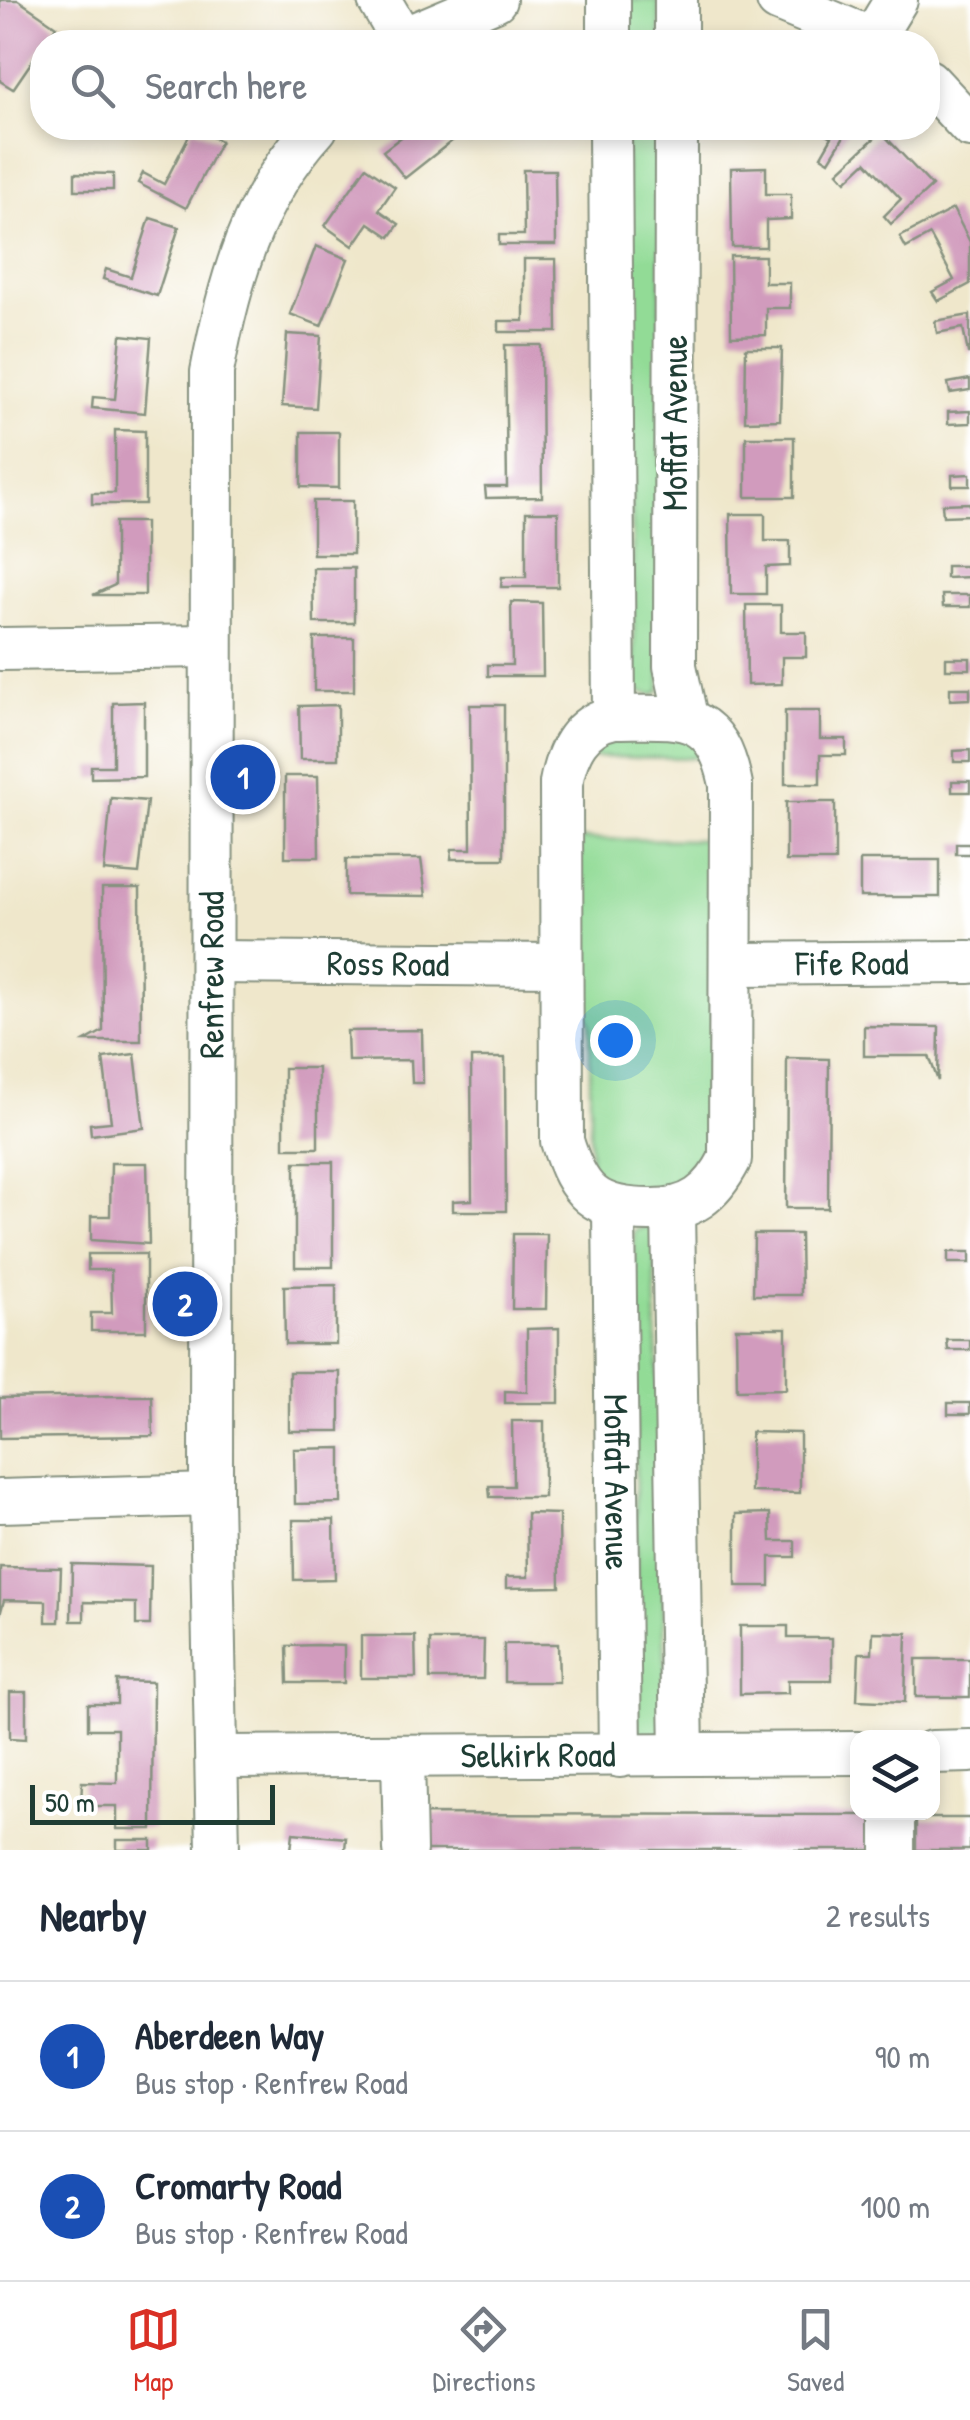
<!DOCTYPE html>
<html lang="en">
<head>
<meta charset="utf-8">
<style>
	body { margin:0; font-family:"Patrick Hand",sans-serif; background:#f2f2f3; color:#1f2937 }
	.controls { position:absolute; right:30px; bottom:30px; display:grid; overflow:hidden; border-radius:20px; box-shadow:0 5px 15px #0003 }
	.controls button { width:90px; height:90px; display:grid; place-items:center; padding:0; border:0; border-bottom:2px solid #e0e1e3; background:#fff; color:#1f2937; font:50px sans-serif }
	.scale { position:absolute; left:30px; bottom:25px; width:245px; box-sizing:border-box; padding-left:10px; border:5px solid #1f3d34; border-top:0; font-size:28px; line-height:35px; white-space:nowrap; color:#1f3d34; -webkit-text-stroke:8px #fff; paint-order:stroke }
	.you { position:absolute; left:615px; top:1040px; width:35px; height:35px; margin:-25px; border:8px solid #fff; border-radius:50%; background:#1a73e8; box-shadow:0 0 0 15px #1a73e833 }
	.badge { display:grid; place-items:center; width:65px; height:65px; border-radius:50%; background:#d93025; color:#fff; font-size:32px; font-weight:700 }
	.pin { position:absolute; translate:-50% -50%; border:5px solid #fff; box-shadow:0 2px 10px #0006 }
	.list { margin:0; padding:0; list-style:none }
	h2 { display:flex; justify-content:space-between; align-items:center; height:130px; margin:0; padding:0 40px; font-size:42px }
	h2 small { font-size:32px; font-weight:400; color:#747a83 }
	.list li { display:grid; grid-template-columns:65px 1fr auto; gap:30px; align-items:center; box-sizing:border-box; height:150px; padding:0 40px; border-top:2px solid #e0e1e3 }
	.list b { display:block; font-size:38px; white-space:nowrap }
	.list p { margin:0; font-size:32px; white-space:nowrap; color:#747a83 }
	.list em { font-size:32px; font-style:normal; color:#747a83 }
	.icon { flex:none; width:55px; height:55px; fill:none; stroke:currentColor; stroke-width:2; stroke-linecap:round; stroke-linejoin:round }
	.map { position:relative; flex:none; width:970px; height:1850px; overflow:hidden }
	.search { position:absolute; background:#fff; box-shadow:0 5px 15px #0003; left:30px; right:30px; top:30px; height:110px; display:flex; align-items:center; gap:25px; box-sizing:border-box; padding:0 35px; border-radius:40px; color:#747a83; font-size:38px }
	.sheet { height:430px; background:#fff }
	nav { display:flex; justify-content:space-around; align-items:center; box-sizing:border-box; height:140px; border-top:2px solid #e0e1e3; background:#fff; font-size:28px; color:#747a83 }
	nav a { display:grid; justify-items:center; gap:5px }
	nav .on { color:#d93025 }
	.map>svg:first-child { display:block }
	.green { fill:#92db96; stroke:#588c65; stroke-width:2.5 }
	.building { fill:#d19bbd }
	.lines { fill:none; stroke-linecap:round; stroke-linejoin:round }
	.minor-casing { stroke:#879280; stroke-width:46 }
	.minor { stroke:#fff; stroke-width:42 }
	.labels { text-anchor:middle; stroke-width:10; stroke-linejoin:round; paint-order:stroke }
	.street-label { font-size:35px; fill:#1f3d34; stroke:#fff }
</style>
</head>
<body>
<div class="map">
<svg width="970" height="1850" viewBox="0 0 970 1850">
	<rect width="100%" height="100%" fill="#fff"/>
	<filter id="ink" filterUnits="userSpaceOnUse"><feTurbulence type="fractalNoise" baseFrequency=".01" numOctaves="2"/><feDisplacementMap in="SourceGraphic" scale="20" xChannelSelector="R" yChannelSelector="G"/><feConvolveMatrix kernelMatrix="1 2 1 2 8 2 1 2 1" color-interpolation-filters="sRGB"/></filter>
	<filter id="wash" filterUnits="userSpaceOnUse"><feTurbulence type="fractalNoise" baseFrequency=".0048" numOctaves="4" result="noise"/><feDisplacementMap in="SourceGraphic" scale="40" xChannelSelector="R" yChannelSelector="G"/><feGaussianBlur stdDeviation="2.25" result="paint"/><feColorMatrix in="noise" values="0 0 0 0 0 0 0 0 0 0 0 0 0 0 0 0 0 1.4 0 .05"/><feComposite in="paint" operator="in"/></filter>
	<g filter="url(#wash)">
		<rect width="100%" height="100%" fill="#efe7cb"/>
		<g class="green">
			<path d="M 626,0 L 658,0 L 661,42 L 624,42 Z"/>
			<path d="M 625,128 L 661,128 L 660,691 L 652,695 L 635,690 Z"/>
			<path d="M 687,731 L 715,758 L 575,757 L 596,735 Z"/>
			<path d="M 570,839 L 717,840 L 722,1151 L 701,1186 L 627,1193 L 590,1175 L 590,1022 L 572,982 Z"/>
			<path d="M 643,1227 L 654,1229 L 667,1735 L 637,1741 L 634,1231 Z"/>
		</g>
		<g id="blocks">
			<g class="building">
				<path d="M 0,0 L 18,0 L 56,26 L 13,89 L 0,81 Z"/>
				<path d="M 193,128 L 221,141 L 186,208 L 138,183 L 143,173 L 164,184 Z"/>
				<path d="M 413,128 L 458,128 L 462,133 L 405,178 L 383,151 Z"/>
				<path d="M 816,128 L 849,128 L 829,161 L 821,156 L 832,137 Z"/>
				<path d="M 881,132 L 932,186 L 891,224 L 884,216 L 901,199 L 866,162 L 846,181 L 838,172 Z"/>
				<path d="M 366,167 L 395,187 L 379,210 L 399,224 L 390,237 L 369,223 L 353,246 L 325,226 Z"/>
				<path d="M 766,167 L 766,194 L 791,194 L 791,219 L 766,220 L 766,247 L 732,247 L 731,168 Z"/>
				<path d="M 523,170 L 555,170 L 556,245 L 499,245 L 499,235 L 524,235 Z"/>
				<path d="M 75,173 L 113,174 L 113,190 L 75,190 Z"/>
				<path d="M 953,209 L 970,242 L 970,284 L 938,301 L 932,292 L 954,280 L 930,235 L 906,248 L 900,237 Z"/>
				<path d="M 150,218 L 179,227 L 157,296 L 103,279 L 106,269 L 131,277 Z"/>
				<path d="M 316,246 L 348,259 L 321,326 L 290,314 Z"/>
				<path d="M 730,256 L 765,256 L 765,283 L 790,283 L 790,308 L 766,308 L 766,335 L 731,336 Z"/>
				<path d="M 524,259 L 556,259 L 557,332 L 499,332 L 499,321 L 524,321 Z"/>
				<path d="M 970,315 L 970,353 L 968,353 L 963,328 L 937,333 L 935,321 Z"/>
				<path d="M 287,334 L 321,336 L 316,408 L 282,406 Z"/>
				<path d="M 121,335 L 151,338 L 145,413 L 92,408 L 93,397 L 115,399 Z"/>
				<path d="M 505,345 L 541,345 L 542,497 L 486,498 L 485,487 L 507,487 Z"/>
				<path d="M 746,348 L 782,348 L 780,420 L 745,421 Z"/>
				<path d="M 970,379 L 970,390 L 950,393 L 948,383 Z"/>
				<path d="M 970,411 L 970,423 L 948,424 L 948,412 Z"/>
				<path d="M 115,430 L 145,431 L 145,504 L 92,504 L 92,493 L 115,493 Z"/>
				<path d="M 301,432 L 339,432 L 339,488 L 301,487 Z"/>
				<rect x="746" y="437" width="48" height="60"/>
				<path d="M 970,474 L 970,486 L 952,486 L 952,475 Z"/>
				<rect x="313" y="501" width="40" height="53"/>
				<path d="M 970,503 L 970,515 L 943,516 L 942,504 Z"/>
				<path d="M 526,512 L 558,512 L 558,587 L 501,587 L 502,577 L 526,577 Z"/>
				<path d="M 730,514 L 765,514 L 765,541 L 790,541 L 790,566 L 766,567 L 766,594 L 731,594 Z"/>
				<path d="M 115,522 L 145,522 L 145,595 L 93,595 L 115,585 Z"/>
				<path d="M 946,566 L 970,566 L 970,577 L 946,578 Z"/>
				<path d="M 313,568 L 354,568 L 354,623 L 314,623 Z"/>
				<path d="M 942,595 L 970,595 L 970,607 L 943,607 Z"/>
				<path d="M 511,602 L 542,603 L 543,676 L 488,676 L 488,665 L 512,665 Z"/>
				<path d="M 746,605 L 781,605 L 781,632 L 806,632 L 806,657 L 782,657 L 782,684 L 747,685 Z"/>
				<rect x="314" y="638" width="40" height="53"/>
				<rect x="946" y="658" width="24" height="11"/>
				<path d="M 950,688 L 970,688 L 970,699 L 950,700 Z"/>
				<path d="M 144,702 L 144,777 L 91,778 L 91,766 L 113,766 L 113,703 Z"/>
				<path d="M 338,705 L 338,759 L 300,759 L 299,706 Z"/>
				<path d="M 470,705 L 504,705 L 504,859 L 451,859 L 452,849 L 471,849 Z"/>
				<path d="M 785,711 L 820,711 L 820,739 L 846,739 L 846,755 L 820,755 L 820,784 L 785,784 Z"/>
				<path d="M 970,750 L 970,762 L 954,762 L 954,751 Z"/>
				<path d="M 285,776 L 318,776 L 319,857 L 285,857 Z"/>
				<rect x="952" y="781" width="18" height="11"/>
				<path d="M 111,798 L 147,801 L 139,874 L 104,871 Z"/>
				<rect x="786" y="802" width="49" height="59"/>
				<rect x="956" y="843" width="14" height="11"/>
				<path d="M 346,859 L 421,859 L 426,896 L 346,895 Z"/>
				<rect x="860" y="860" width="80" height="37"/>
				<path d="M 102,888 L 140,888 L 141,1041 L 85,1041 L 103,1031 Z"/>
				<path d="M 864,1026 L 939,1027 L 938,1081 L 929,1056 L 864,1056 Z"/>
				<path d="M 422,1030 L 423,1083 L 412,1083 L 411,1060 L 348,1061 L 347,1031 Z"/>
				<path d="M 135,1054 L 144,1128 L 91,1135 L 90,1124 L 111,1122 L 103,1058 Z"/>
				<path d="M 471,1058 L 505,1058 L 506,1211 L 453,1211 L 453,1201 L 472,1200 Z"/>
				<path d="M 787,1058 L 829,1059 L 828,1208 L 786,1208 Z"/>
				<rect x="284" y="1068" width="34" height="80"/>
				<rect x="295" y="1162" width="38" height="105"/>
				<path d="M 111,1163 L 147,1163 L 149,1244 L 91,1240 L 91,1216 L 110,1216 Z"/>
				<path d="M 513,1234 L 547,1234 L 546,1309 L 512,1309 Z"/>
				<path d="M 754,1234 L 800,1234 L 801,1295 L 753,1295 Z"/>
				<rect x="948" y="1252" width="22" height="11"/>
				<path d="M 88,1254 L 146,1254 L 146,1331 L 91,1331 L 91,1313 L 112,1313 L 111,1270 L 88,1270 Z"/>
				<path d="M 336,1285 L 336,1344 L 285,1344 L 284,1286 Z"/>
				<path d="M 559,1328 L 559,1403 L 505,1403 L 505,1391 L 527,1392 L 527,1329 Z"/>
				<path d="M 736,1328 L 786,1328 L 786,1389 L 737,1390 Z"/>
				<path d="M 947,1340 L 970,1340 L 970,1350 L 948,1350 Z"/>
				<rect x="289" y="1372" width="51" height="59"/>
				<path d="M 114,1396 L 152,1396 L 153,1436 L 0,1438 L 0,1398 Z"/>
				<rect x="948" y="1403" width="22" height="11"/>
				<path d="M 512,1421 L 544,1421 L 544,1497 L 490,1497 L 489,1486 L 513,1486 Z"/>
				<path d="M 751,1432 L 800,1433 L 800,1493 L 751,1492 Z"/>
				<path d="M 341,1448 L 341,1503 L 295,1504 L 294,1449 Z"/>
				<path d="M 527,1513 L 559,1514 L 560,1587 L 506,1588 L 506,1577 L 528,1577 Z"/>
				<path d="M 770,1513 L 771,1541 L 795,1541 L 795,1557 L 770,1557 L 770,1586 L 736,1586 L 736,1514 Z"/>
				<path d="M 293,1520 L 334,1520 L 335,1579 L 294,1580 Z"/>
				<path d="M 72,1564 L 151,1566 L 150,1625 L 136,1625 L 136,1603 L 84,1602 L 84,1621 L 71,1621 Z"/>
				<path d="M 0,1567 L 61,1568 L 59,1622 L 46,1622 L 46,1601 L 4,1600 L 0,1615 Z"/>
				<path d="M 740,1626 L 788,1626 L 788,1638 L 832,1638 L 832,1680 L 788,1680 L 788,1693 L 740,1694 Z"/>
				<path d="M 873,1632 L 907,1633 L 905,1702 L 857,1700 L 859,1653 L 872,1653 Z"/>
				<path d="M 361,1636 L 415,1636 L 416,1678 L 361,1678 Z"/>
				<path d="M 430,1640 L 484,1640 L 483,1679 L 430,1679 Z"/>
				<path d="M 504,1644 L 558,1644 L 559,1682 L 504,1682 Z"/>
				<path d="M 316,1645 L 344,1646 L 344,1683 L 288,1683 L 287,1646 Z"/>
				<rect x="916" y="1659" width="54" height="38"/>
				<path d="M 117,1681 L 153,1682 L 152,1829 L 117,1829 L 117,1806 L 81,1806 L 82,1782 L 117,1783 L 117,1729 L 88,1729 L 88,1704 L 117,1704 Z"/>
				<path d="M 10,1692 L 26,1692 L 26,1739 L 10,1738 Z"/>
				<path d="M 417,1814 L 884,1815 L 884,1850 L 416,1850 Z"/>
				<rect x="916" y="1818" width="54" height="32"/>
				<path d="M 293,1833 L 346,1838 L 345,1850 L 291,1850 Z"/>
				<rect x="117" y="1840" width="35" height="10"/>
			</g>
		</g>
	</g>
	<g filter="url(#ink)">
		<use href="#blocks" fill-opacity="0" stroke="#879280" stroke-width="2.5"/>
		<g class="lines">
			<defs>
				<g id="minor">
					<path d="M 379,0 L 401,37"/>
					<path d="M 609,0 L 609,42"/>
					<path d="M 778,0 L 879,42"/>
					<path d="M 873,38 L 896,0"/>
					<path d="M 396,42 L 495,0"/>
					<path d="M 676,42 L 676,0"/>
					<path d="M 928,81 L 970,126"/>
					<path d="M 610,128 L 614,717"/>
					<path d="M 676,128 L 675,666 L 686,717"/>
					<path d="M 0,649 L 209,646"/>
					<path d="M 614,717 C 679,717 716,708 731,785 L 730,1159 C 712,1194 691,1211 650,1210 C 595,1210 578,1193 562,1141 L 561,783 C 567,751 580,724 614,717 Z"/>
					<path id="s1" d="M 213,962 L 561,965"/>
					<path id="s2" d="M 732,964 L 970,962"/>
					<path id="s3" d="M 614,1210 L 620,1756"/>
					<path d="M 673,1210 L 682,1754"/>
					<path d="M 0,1501 L 211,1495"/>
					<path d="M 932,1752 L 970,1751"/>
					<path d="M 403,1756 L 405,1850"/>
					<path id="s4" d="M 218,1757 L 858,1753"/>
					<path id="s5" d="M 218,1850 L 211,1495 L 212,372 C 229,281 252,198 316,128"/>
					<path d="M 893,1850 L 893,1812"/>
				</g>
			</defs>
			<use href="#minor" class="minor-casing"/>
			<use href="#minor" class="minor"/>
		</g>
	</g>
	<g class="labels">
		<g class="street-label">
			<text transform="translate(675 423) rotate(-90)" y="12">Moffat Avenue</text>
			<text dy="12" stroke="none"><textPath href="#s1" startOffset="175">Ross Road</textPath></text>
			<text dy="12" stroke="none"><textPath href="#s2" startOffset="120">Fife Road</textPath></text>
			<text dy="12" stroke="none"><textPath href="#s5" startOffset="875">Renfrew Road</textPath></text>
			<text dy="12" stroke="none"><textPath href="#s3" startOffset="272">Moffat Avenue</textPath></text>
			<text dy="12" stroke="none"><textPath href="#s4" startOffset="320">Selkirk Road</textPath></text>
		</g>
	</g>
</svg>
<div class="controls">
<button><svg class="icon" aria-label="layers" viewBox="0 0 24 24"><path d="M12 4l9 5-9 5-9-5zM3 14l9 5 9-5"/></svg></button>
</div>
<div class="scale">50 m</div>
<div class="you"></div>
<div class="pin badge" style="left:243px;top:777px;background:#1a4fb4">1</div>
<div class="pin badge" style="left:185px;top:1304px;background:#1a4fb4">2</div>
<div class="search"><svg class="icon" aria-label="search" viewBox="0 0 24 24"><circle cx="10" cy="10" r="6"/><path d="M15 15l6 6"/></svg>Search here</div>
</div>
<section class="sheet">
<h2>Nearby<small>2 results</small></h2>
<ul class="list">
<li><span class="badge" style="background:#1a4fb4">1</span><div><b>Aberdeen Way</b><p>Bus stop · Renfrew Road</p></div><em>90 m</em></li>
<li><span class="badge" style="background:#1a4fb4">2</span><div><b>Cromarty Road</b><p>Bus stop · Renfrew Road</p></div><em>100 m</em></li>
</ul>
</section>
<nav>
<a class="on"><svg class="icon" aria-label="map" viewBox="0 0 24 24"><path d="M3 6l6-2 6 2 6-2v14l-6 2-6-2-6 2zM9 4v14M15 6v14"/></svg>Map</a>
<a><svg class="icon" aria-label="directions" viewBox="0 0 24 24"><path d="M12 3l9 9-9 9-9-9zM9 14v-3h6M13 9l2 2-2 2"/></svg>Directions</a>
<a><svg class="icon" aria-label="saved" viewBox="0 0 24 24"><path d="M7 4h10v16l-5-4-5 4z"/></svg>Saved</a>
</nav>
</body>
</html>
